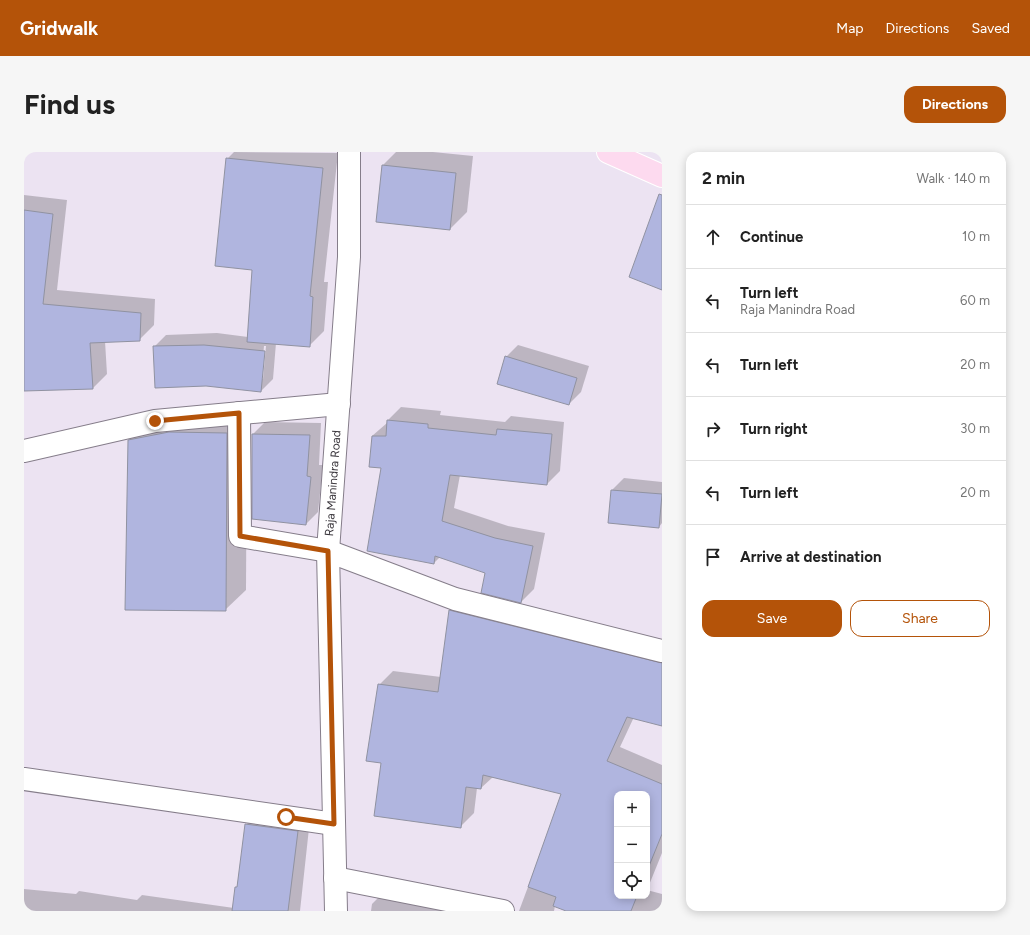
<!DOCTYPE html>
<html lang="en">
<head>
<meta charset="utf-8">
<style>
	body { margin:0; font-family:Figtree,sans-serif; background:#f6f6f6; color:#222 }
	.controls { position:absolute; right:12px; bottom:12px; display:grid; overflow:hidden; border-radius:8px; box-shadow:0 2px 10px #0003 }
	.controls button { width:36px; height:36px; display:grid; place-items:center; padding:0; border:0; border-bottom:1px solid #e0e0e0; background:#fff; color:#222; font:20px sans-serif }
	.stop { position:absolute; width:12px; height:12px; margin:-9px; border:3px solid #b45309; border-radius:50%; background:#fff }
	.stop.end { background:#b45309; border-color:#fff; box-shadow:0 1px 4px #0008 }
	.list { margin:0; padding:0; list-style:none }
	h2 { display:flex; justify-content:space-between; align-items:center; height:52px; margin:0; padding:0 16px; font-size:17px }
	h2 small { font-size:13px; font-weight:400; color:#767676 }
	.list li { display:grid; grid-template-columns:26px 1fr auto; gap:12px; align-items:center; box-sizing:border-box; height:64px; padding:0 16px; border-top:1px solid #e0e0e0 }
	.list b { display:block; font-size:15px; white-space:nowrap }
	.list p { margin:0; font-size:13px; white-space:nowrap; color:#767676 }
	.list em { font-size:13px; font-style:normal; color:#767676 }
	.actions { display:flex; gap:8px; padding:12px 16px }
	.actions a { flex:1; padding:9px 0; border:1px solid #b45309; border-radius:12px; text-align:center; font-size:14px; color:#b45309 }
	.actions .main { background:#b45309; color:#fff }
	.icon { flex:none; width:22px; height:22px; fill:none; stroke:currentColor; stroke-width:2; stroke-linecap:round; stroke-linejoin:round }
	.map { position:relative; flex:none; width:638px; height:759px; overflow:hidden; border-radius:12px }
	header { display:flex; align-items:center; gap:24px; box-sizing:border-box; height:56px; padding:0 20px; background:#b45309; color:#fff }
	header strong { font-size:19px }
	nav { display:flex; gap:22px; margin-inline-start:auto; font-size:14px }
	.intro { display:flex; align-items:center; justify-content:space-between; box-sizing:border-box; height:96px; padding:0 24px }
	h1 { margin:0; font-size:28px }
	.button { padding:10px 18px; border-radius:12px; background:#b45309; color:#fff; font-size:14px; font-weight:700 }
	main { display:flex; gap:24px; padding:0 24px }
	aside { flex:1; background:#fff; border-radius:12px; box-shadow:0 2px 10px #0003 }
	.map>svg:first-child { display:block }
	.shadow { fill:#0003; fill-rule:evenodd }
	.building { fill:#b0b5df; stroke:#9092a1 }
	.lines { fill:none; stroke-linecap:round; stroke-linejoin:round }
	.minor-casing { stroke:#857d8a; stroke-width:24 }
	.major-casing { stroke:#fff; stroke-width:24 }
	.minor { stroke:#fff; stroke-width:22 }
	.major { stroke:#fddaef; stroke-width:22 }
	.route { stroke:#b45309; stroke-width:5 }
	.labels { text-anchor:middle; stroke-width:3; stroke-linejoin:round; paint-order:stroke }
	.street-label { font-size:12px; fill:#3d393f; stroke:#f8f1fd }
</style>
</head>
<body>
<header>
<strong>Gridwalk</strong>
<nav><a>Map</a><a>Directions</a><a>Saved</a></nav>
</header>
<div class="intro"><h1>Find us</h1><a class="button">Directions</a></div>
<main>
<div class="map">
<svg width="638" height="759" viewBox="0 0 638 759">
	<rect width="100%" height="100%" fill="#ece3f2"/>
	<g class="shadow">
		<path d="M 210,0 L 314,1 L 300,130 L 304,130 L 300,179 L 285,194 L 252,191 L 249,227 L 237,239 L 130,195 L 142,183 L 193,181 L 224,185 L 229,117 L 203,7 ZM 240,194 L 242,194 L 239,227 L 237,227 Z"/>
		<path d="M 372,0 L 409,0 L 449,4 L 443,60 L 426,77 L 359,13 Z"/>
		<path d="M 0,43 L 43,48 L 33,138 L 131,147 L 130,173 L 115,188 L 81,189 L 83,222 L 69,236 L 0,238 Z"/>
		<path d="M 494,193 L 565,214 L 557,240 L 545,252 L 482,205 Z"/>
		<path d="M 377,255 L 417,259 L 416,263 L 481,270 L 487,264 L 540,270 L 536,319 L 523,332 L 436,323 L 430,356 L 484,374 L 521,381 L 510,437 L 497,450 L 462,420 L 416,405 L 410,411 L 358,315 L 348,284 L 363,271 L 364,268 Z"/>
		<path d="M 223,261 L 222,438 L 201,458 L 105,288 L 126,268 Z"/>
		<path d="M 241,270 L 297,271 L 295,313 L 299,313 L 294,360 L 282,372 L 229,282 Z"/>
		<path d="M 600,326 L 638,330 L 638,371 L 635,375 L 588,338 Z"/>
		<path d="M 440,445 L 638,495 L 638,573 L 610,565 L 596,595 L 638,613 L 638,701 L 623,738 L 638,742 L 638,759 L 545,759 L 531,754 L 530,759 L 495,759 L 539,641 L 469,625 L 457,636 L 453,636 L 450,661 L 436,675 L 358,611 L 355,533 L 369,519 L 417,525 L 426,459 ZM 593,642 L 623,642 L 623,744 L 593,744 Z"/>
		<path d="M 234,660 L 286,667 L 276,759 L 0,759 L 0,737 L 52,742 L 55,739 L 113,748 L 118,743 L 210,756 L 222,673 Z"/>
		<path d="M 360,740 L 429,759 L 347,759 L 348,752 Z"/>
	</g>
	<g class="building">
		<path d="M 202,6 L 299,16 L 286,144 L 289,145 L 286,195 L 223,190 L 228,118 L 191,114 Z"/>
		<path d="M 358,13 L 432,21 L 426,78 L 352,70 Z"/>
		<path d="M 635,42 L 638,43 L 638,138 L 605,125 Z"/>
		<path d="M 0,58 L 29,62 L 19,152 L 117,161 L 116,189 L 66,191 L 69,237 L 0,239 Z"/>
		<path d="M 180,193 L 241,199 L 237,240 L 182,234 L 131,236 L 129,194 Z"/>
		<path d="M 481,204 L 553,226 L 545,253 L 473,232 Z"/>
		<path d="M 363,268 L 404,272 L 404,276 L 472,283 L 473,277 L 528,282 L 523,333 L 426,323 L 418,369 L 471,386 L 509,394 L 497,451 L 457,441 L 461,421 L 411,404 L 410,412 L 343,399 L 357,316 L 345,315 L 348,284 L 362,284 Z"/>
		<path d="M 145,280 L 203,281 L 202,459 L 101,458 L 104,288 Z"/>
		<path d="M 228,282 L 286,283 L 283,324 L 287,325 L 282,373 L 228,367 Z"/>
		<path d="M 587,338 L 638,342 L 635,376 L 584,371 Z"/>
		<path d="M 425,458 L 638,511 L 638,574 L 603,565 L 583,609 L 638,632 L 638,682 L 623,719 L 623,642 L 593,642 L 593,744 L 613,744 L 607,759 L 542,759 L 529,754 L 532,745 L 504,735 L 537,642 L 459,623 L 457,637 L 442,635 L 437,676 L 350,664 L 357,611 L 342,609 L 354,532 L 414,540 Z"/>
		<path d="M 221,672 L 274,679 L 264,759 L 208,759 L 211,735 L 213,735 Z"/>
	</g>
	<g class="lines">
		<defs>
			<g id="minor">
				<path d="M 215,261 L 216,384 L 304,399 L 431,447 L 638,499"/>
				<path d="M 0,299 L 131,269 L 315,252"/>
				<path d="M 0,627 L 310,672"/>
				<path d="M 311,726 L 479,759"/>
				<path id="s1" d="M 312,759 L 304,399 L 325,105 L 325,0"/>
			</g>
			<path id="major" d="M 584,0 L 638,24"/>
		</defs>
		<use href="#minor" class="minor-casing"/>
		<use href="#major" class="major-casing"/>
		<use href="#minor" class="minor"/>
		<use href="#major" class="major"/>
	</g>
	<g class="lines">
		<path class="route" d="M 131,269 L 215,261 L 216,384 L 304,399 L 310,672 L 262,665"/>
	</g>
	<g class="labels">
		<g class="street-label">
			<text dy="4" stroke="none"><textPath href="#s1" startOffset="428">Raja Manindra Road</textPath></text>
		</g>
	</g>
</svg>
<div class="controls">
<button>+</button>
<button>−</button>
<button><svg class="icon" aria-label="locate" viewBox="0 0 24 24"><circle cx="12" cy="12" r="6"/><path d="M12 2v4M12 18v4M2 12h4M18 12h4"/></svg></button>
</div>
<div class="stop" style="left:262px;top:665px"></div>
<div class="stop end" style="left:131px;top:269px"></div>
</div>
<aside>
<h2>2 min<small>Walk · 140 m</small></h2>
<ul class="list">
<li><svg class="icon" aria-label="ahead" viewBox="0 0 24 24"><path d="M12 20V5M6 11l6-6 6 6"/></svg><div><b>Continue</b></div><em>10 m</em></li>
<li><svg class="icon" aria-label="left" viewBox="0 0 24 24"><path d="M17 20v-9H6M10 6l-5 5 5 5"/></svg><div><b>Turn left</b><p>Raja Manindra Road</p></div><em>60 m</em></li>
<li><svg class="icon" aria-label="left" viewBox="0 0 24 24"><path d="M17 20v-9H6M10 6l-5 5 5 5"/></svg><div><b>Turn left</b></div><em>20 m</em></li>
<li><svg class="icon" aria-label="right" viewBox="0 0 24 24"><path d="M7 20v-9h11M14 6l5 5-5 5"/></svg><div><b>Turn right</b></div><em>30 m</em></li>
<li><svg class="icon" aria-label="left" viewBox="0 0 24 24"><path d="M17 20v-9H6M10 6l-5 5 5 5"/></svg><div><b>Turn left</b></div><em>20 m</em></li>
<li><svg class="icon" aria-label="arrive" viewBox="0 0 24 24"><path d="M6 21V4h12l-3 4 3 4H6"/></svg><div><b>Arrive at destination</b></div></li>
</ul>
<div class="actions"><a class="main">Save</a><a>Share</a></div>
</aside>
</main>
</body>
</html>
